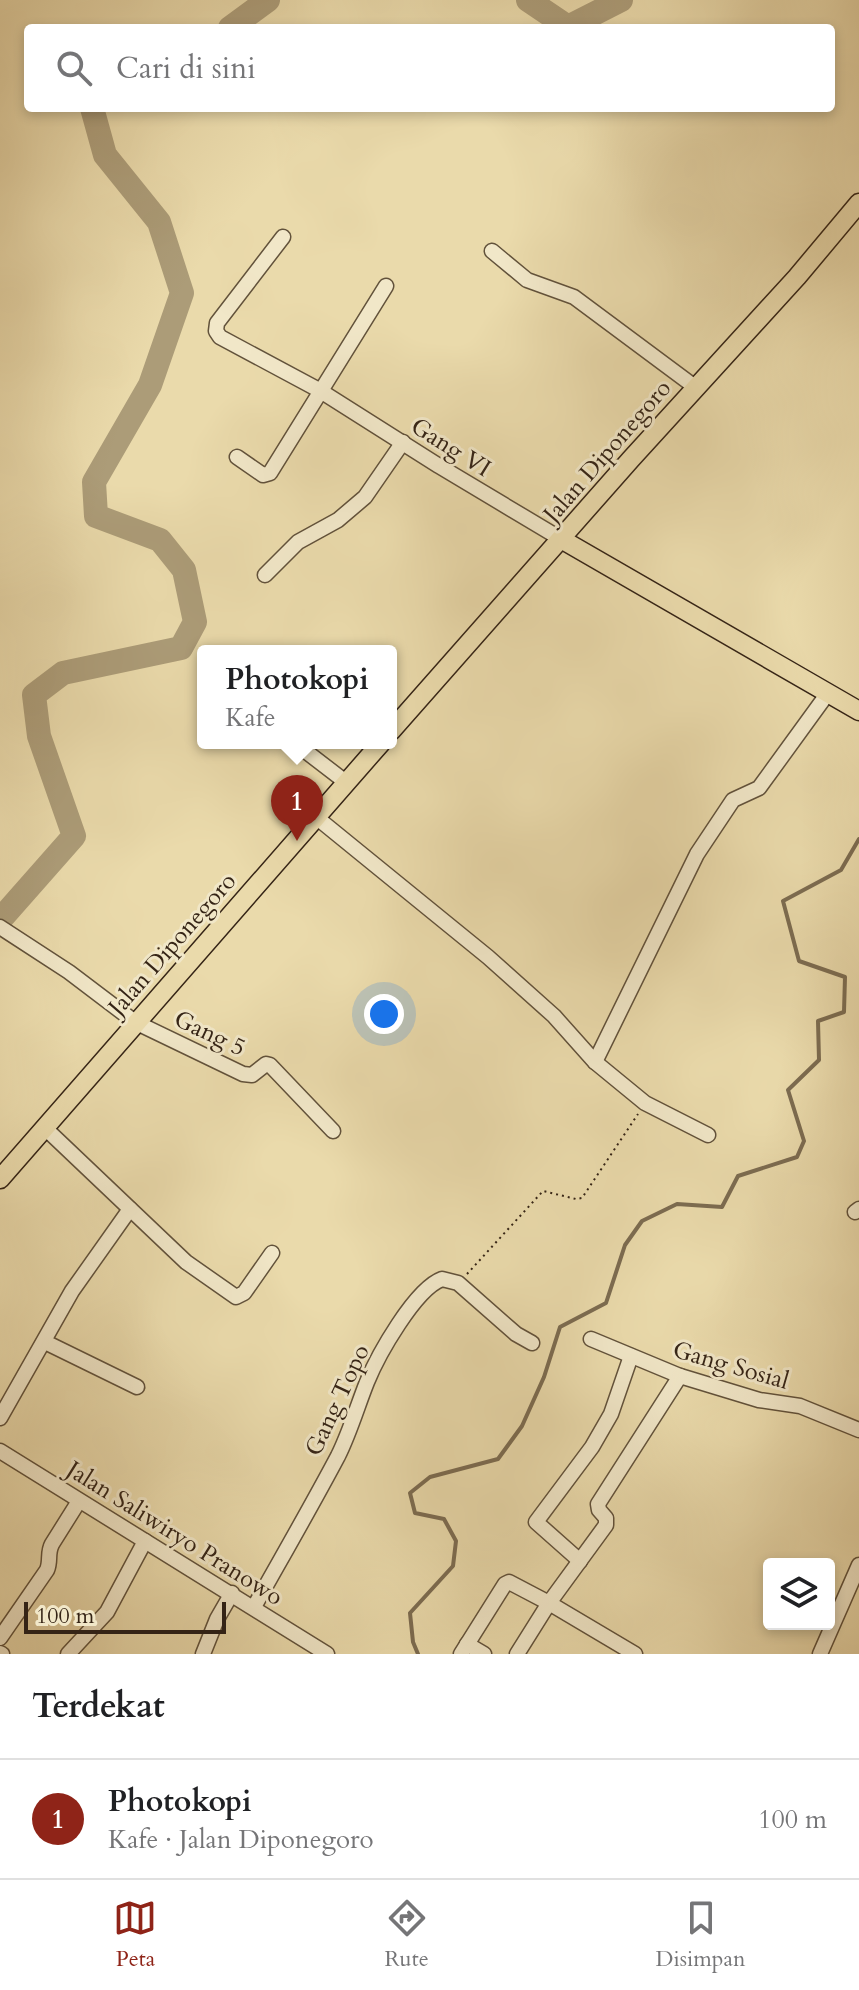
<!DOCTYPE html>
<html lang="id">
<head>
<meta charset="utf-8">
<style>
	body { margin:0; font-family:Cardo,serif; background:#f2f2f2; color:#202124 }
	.controls { position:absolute; right:24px; bottom:24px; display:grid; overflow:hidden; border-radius:8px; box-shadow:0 4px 12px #0003 }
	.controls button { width:72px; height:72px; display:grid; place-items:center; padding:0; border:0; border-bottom:2px solid #e0e0e0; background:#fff; color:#202124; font:40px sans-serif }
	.scale { position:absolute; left:24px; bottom:20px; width:202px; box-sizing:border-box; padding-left:8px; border:4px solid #352416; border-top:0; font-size:22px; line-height:28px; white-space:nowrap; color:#352416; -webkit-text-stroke:6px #f1e7c8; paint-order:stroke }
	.you { position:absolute; left:384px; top:1014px; width:28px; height:28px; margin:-20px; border:6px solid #fff; border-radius:50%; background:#1a73e8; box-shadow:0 0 0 12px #1a73e833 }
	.badge { display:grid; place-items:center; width:52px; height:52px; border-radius:50%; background:#8f2418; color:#fff; font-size:26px; font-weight:700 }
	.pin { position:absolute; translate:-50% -66px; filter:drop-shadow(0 2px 4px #0008) }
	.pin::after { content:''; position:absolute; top:42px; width:28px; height:24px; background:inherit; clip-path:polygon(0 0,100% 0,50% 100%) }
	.popup { position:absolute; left:197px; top:645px; width:200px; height:104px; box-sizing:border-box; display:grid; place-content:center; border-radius:8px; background:#fff; filter:drop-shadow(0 2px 6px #0005); font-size:26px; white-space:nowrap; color:#757577 }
	.popup b { font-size:30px; color:#202124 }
	.popup::after { content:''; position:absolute; left:50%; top:100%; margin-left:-16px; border:16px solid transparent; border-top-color:#fff }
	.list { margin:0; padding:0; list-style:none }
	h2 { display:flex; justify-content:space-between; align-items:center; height:104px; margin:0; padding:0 32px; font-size:34px }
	h2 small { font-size:26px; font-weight:400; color:#757577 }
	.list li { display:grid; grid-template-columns:52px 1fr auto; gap:24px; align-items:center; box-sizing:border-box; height:120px; padding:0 32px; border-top:2px solid #e0e0e0 }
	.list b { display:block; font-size:30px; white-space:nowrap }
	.list p { margin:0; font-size:26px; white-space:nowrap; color:#757577 }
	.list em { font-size:26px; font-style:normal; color:#757577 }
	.icon { flex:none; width:44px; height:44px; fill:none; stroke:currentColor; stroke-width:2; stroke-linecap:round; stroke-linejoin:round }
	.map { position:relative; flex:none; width:859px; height:1654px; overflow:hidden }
	.search { position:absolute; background:#fff; box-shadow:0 4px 12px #0003; left:24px; right:24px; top:24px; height:88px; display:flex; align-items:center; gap:20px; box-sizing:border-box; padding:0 28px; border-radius:8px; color:#757577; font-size:30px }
	.sheet { height:224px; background:#fff }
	nav { display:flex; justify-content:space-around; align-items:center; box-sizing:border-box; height:112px; border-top:2px solid #e0e0e0; background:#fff; font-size:22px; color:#757577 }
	nav a { display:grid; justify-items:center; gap:4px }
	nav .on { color:#8f2418 }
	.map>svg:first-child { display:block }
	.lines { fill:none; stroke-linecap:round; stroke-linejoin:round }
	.stream { stroke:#7c6c51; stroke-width:4 }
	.river { stroke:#ac9c78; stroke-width:24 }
	.minor-casing { stroke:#62523b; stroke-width:17 }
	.major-casing { stroke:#352416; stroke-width:21 }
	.path { stroke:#352416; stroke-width:2; stroke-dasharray:2 4; stroke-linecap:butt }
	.minor { stroke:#f1e7c8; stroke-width:14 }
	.major { stroke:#eadaab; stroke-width:18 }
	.labels { text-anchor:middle; stroke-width:6; stroke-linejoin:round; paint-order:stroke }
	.street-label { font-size:24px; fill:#352416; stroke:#f1e7c8 }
</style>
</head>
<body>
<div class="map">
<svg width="859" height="1654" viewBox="0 0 859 1654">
	<rect width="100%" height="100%" fill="#eadaab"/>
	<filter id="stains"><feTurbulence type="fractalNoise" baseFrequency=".0025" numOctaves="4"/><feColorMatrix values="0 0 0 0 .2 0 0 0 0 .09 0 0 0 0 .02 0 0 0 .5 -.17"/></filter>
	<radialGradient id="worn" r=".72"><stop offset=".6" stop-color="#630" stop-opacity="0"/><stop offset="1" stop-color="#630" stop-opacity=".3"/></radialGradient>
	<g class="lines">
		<path class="stream" d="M 418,1654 L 413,1642 L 410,1613 L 453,1566 L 456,1541 L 444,1519 L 415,1513 L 410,1493 L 430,1477 L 498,1459 L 522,1426 L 544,1377 L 560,1327 L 606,1303 L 625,1245 L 642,1221 L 677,1204 L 722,1207 L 738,1176 L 797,1157 L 804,1141 L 788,1090 L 819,1060 L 818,1021 L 844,1012 L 845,977 L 799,961 L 783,901 L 841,870 L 859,839"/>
		<g class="river">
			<path d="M 528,0 L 568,27 L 621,0"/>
			<path d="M 230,28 L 268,0"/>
			<path d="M 0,920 L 74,836 L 39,736 L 34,695 L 63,673 L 181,648 L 195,622 L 184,570 L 160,540 L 96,516 L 94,482 L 150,385 L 182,293 L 159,222 L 105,155 L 92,108"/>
		</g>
		<defs>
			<g id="minor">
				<path d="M 283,237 L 217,323 L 216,331 L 220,337 L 319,390 L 439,466 L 561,539"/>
				<path d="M 492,251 L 527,280 L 574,297 L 695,387"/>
				<path d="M 237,457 L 263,475 L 270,473 L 386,286"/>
				<path d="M 265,575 L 298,542 L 338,520 L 365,497 L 403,442"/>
				<path d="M 295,743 L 347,783"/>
				<path d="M 316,817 L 488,957 L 554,1016 L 595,1062 L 645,1103 L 708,1135"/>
				<path d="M 0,927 L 69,972 L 135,1022 L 243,1074 L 252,1075 L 266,1064 L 270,1065 L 333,1131"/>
				<path d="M 595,1062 L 697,854 L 733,800 L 759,788 L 828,693"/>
				<path d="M 45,1128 L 186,1262 L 236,1297 L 244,1293 L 272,1253"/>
				<path d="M 855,1212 L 859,1209"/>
				<path d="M 591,1339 L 680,1376 L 759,1400 L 800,1406 L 859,1430"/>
				<path d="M 45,1342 L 137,1387"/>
				<path d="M 0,1418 L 72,1291 L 130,1209"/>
				<path d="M 0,1451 L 327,1654"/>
				<path d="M 580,1561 L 536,1522 L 592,1447 L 611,1414 L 631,1356"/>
				<path d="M 254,1607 C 282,1557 311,1507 338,1456 C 350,1432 357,1407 367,1382 C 378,1355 415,1289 442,1279 L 458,1283 L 516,1334 L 532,1343"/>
				<path d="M 0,1638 L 47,1570 C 51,1561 47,1553 52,1544 L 79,1501"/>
				<path d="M 467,1644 L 484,1654"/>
				<path d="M 0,1653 L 2,1654"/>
				<path d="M 68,1654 L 107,1612 L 145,1541"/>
				<path d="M 203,1654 L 217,1619 L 232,1593"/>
				<path d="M 461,1654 L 505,1584 L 509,1582 L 549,1603 L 635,1654"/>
				<path d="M 517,1654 L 549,1603 L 606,1525 L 606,1518 L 599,1510 L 598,1504 L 680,1376"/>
				<path d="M 820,1654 L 859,1565"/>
			</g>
			<g id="major">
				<path d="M 561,539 L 859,711"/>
				<path d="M 391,731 L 631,459 L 797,277 L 859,203"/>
				<path d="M 0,1179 L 381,743"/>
			</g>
		</defs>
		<use href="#minor" class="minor-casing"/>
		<use href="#major" class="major-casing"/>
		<path class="path" d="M 467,1274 L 543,1191 L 576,1199 L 582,1198 L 638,1114"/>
		<use href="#minor" class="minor"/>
		<use href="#major" class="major"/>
	</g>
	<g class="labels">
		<g class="street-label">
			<text transform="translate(451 447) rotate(32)" y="8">Gang VI</text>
			<text transform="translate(607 451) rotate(-49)" y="8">Jalan Diponegoro</text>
			<text transform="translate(172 944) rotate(-49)" y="8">Jalan Diponegoro</text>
			<text transform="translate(210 1033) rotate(25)" y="8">Gang 5</text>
			<text transform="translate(731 1365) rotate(16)" y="8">Gang Sosial</text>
			<text transform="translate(337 1400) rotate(-65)" y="8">Gang Topo</text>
			<text transform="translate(175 1533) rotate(32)" y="8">Jalan Saliwiryo Pranowo</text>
		</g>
	</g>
	<rect width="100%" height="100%" filter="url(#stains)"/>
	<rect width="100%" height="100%" fill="url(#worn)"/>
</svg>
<div class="controls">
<button><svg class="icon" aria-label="layers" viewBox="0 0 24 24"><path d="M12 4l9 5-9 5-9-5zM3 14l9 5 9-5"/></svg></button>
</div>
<div class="scale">100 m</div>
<div class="you"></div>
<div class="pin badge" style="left:297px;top:841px">1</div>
<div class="popup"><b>Photokopi</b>Kafe</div>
<div class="search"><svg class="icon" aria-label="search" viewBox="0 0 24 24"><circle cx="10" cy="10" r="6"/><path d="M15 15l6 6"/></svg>Cari di sini</div>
</div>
<section class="sheet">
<h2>Terdekat<small></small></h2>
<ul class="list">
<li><span class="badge">1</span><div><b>Photokopi</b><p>Kafe · Jalan Diponegoro</p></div><em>100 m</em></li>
</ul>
</section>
<nav>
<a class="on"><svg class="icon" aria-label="map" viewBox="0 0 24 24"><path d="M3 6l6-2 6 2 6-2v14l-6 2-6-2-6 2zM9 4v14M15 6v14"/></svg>Peta</a>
<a><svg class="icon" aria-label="directions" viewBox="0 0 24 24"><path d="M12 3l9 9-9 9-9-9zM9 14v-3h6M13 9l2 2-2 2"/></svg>Rute</a>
<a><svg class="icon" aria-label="saved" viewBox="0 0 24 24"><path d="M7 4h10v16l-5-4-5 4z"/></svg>Disimpan</a>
</nav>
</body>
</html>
